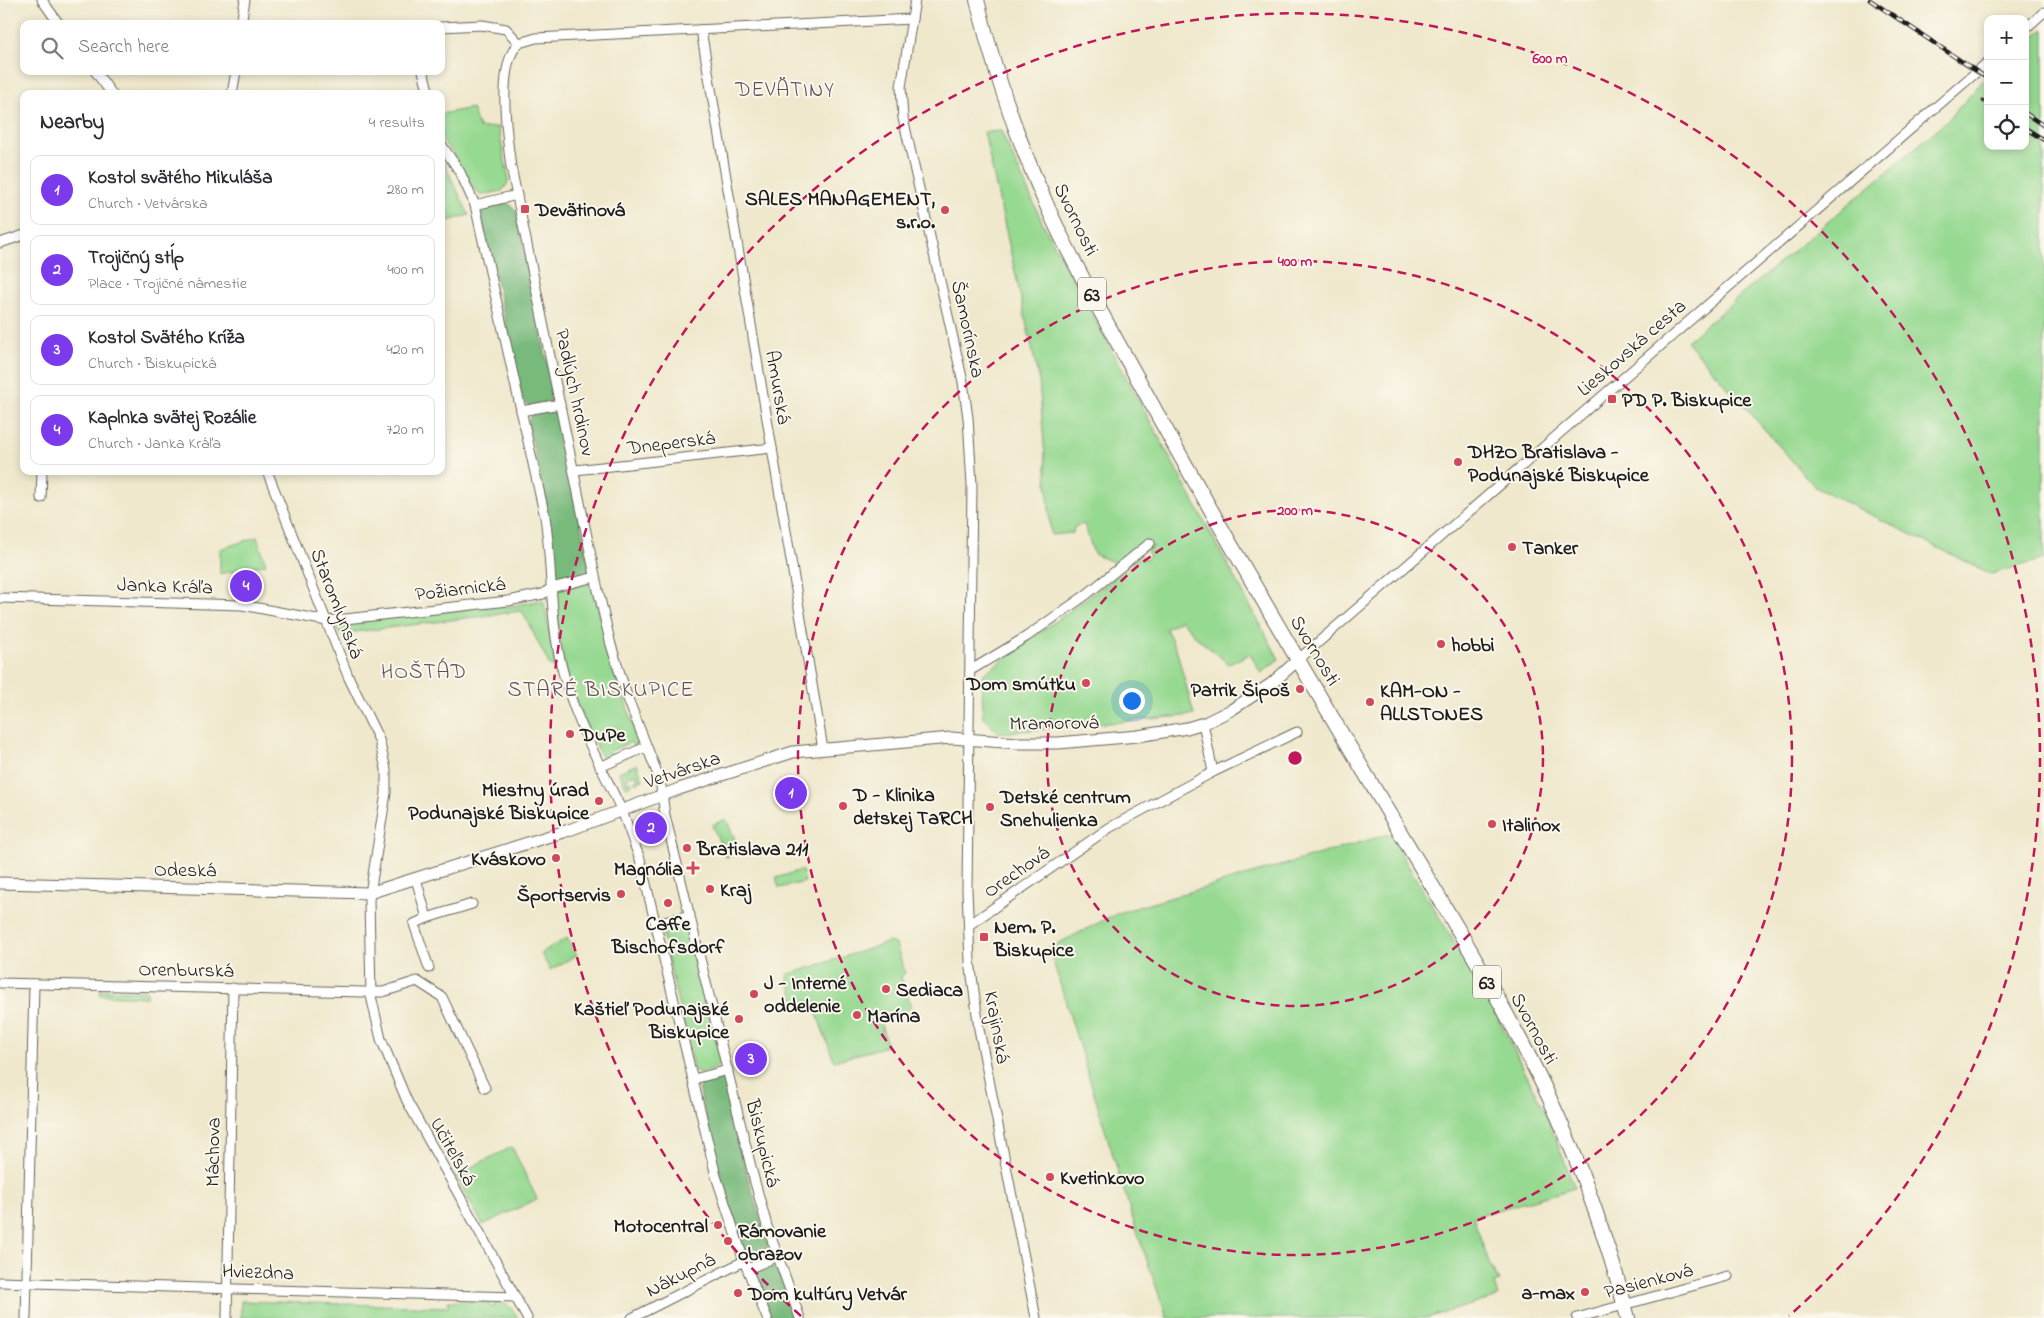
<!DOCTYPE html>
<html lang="en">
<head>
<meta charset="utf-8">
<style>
	body { margin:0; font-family:"Indie Flower",sans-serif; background:#f7f7f7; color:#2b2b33 }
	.controls { position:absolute; right:15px; top:15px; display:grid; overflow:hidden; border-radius:10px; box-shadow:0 2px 8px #0003 }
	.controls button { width:45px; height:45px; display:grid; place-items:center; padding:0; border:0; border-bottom:1px solid #e1e1e2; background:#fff; color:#2b2b33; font:25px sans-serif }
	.you { position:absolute; left:1131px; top:700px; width:18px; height:18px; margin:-12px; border:4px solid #fff; border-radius:50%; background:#1a73e8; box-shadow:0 0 0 8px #1a73e833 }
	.badge { display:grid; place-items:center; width:32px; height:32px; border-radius:50%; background:#7c3aed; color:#fff; font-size:16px; font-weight:700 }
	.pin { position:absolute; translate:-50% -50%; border:2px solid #fff; box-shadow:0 1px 5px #0006 }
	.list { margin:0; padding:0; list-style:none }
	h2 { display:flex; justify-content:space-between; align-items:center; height:65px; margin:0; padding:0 20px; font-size:21px }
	h2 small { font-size:16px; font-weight:400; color:#7c7c81 }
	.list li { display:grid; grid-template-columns:32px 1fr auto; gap:15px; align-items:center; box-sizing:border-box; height:70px; margin:0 10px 10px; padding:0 10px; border:1px solid #e1e1e2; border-radius:10px }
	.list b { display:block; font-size:19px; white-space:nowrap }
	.list p { margin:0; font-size:16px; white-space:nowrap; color:#7c7c81 }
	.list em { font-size:16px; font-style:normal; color:#7c7c81 }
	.icon { flex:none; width:28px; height:28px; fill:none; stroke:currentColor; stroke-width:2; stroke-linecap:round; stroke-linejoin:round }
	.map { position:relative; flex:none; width:2044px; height:1318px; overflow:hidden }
	.search { position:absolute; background:#fff; box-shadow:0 2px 8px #0003; left:20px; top:20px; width:425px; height:55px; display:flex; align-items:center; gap:12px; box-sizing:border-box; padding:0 18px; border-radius:10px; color:#7c7c81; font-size:19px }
	.panel { position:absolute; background:#fff; box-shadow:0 2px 8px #0003; left:20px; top:90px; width:425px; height:385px; border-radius:10px }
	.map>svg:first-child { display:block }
	.green { fill:#96d991; stroke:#597a56 }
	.forest { fill:#78b97b; stroke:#4a6a4c }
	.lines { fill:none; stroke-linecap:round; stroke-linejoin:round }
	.minor-casing { stroke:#66635a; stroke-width:11 }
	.tertiary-casing { stroke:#66635a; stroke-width:13 }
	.primary-casing { stroke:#66635a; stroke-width:16 }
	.minor { stroke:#fff; stroke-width:9 }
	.tertiary { stroke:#fff; stroke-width:11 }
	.primary { stroke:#fff; stroke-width:14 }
	.rail-casing { stroke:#1c1c1c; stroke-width:4.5 }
	.rail { stroke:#fbf7ec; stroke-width:2.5; stroke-dasharray:8; stroke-linecap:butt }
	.ring { fill:none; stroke:#c2185b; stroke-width:2.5; stroke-dasharray:9 6 }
	.poi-dot { fill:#d1495b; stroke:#fbf7ec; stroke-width:2 }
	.labels { text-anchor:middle; stroke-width:4; stroke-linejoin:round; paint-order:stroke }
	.shield { fill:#fbf7ec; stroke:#5f5e5a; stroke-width:1 }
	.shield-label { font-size:19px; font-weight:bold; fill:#1c1c1c }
	.poi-label { font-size:20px; font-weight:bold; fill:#1c1c1c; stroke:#fbf7ec; text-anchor:start }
	.street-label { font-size:20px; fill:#1c1c1c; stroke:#fbf7ec }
	.neighbourhood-label { font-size:21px; letter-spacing:1px; fill:#5e4f5a; stroke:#fbf7ec }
	.quarter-label { font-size:22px; letter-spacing:1px; fill:#5e4f5a; stroke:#fbf7ec }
	.centre { fill:#c2185b; stroke:#fbf7ec; stroke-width:2.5 }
	.ring-label { font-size:15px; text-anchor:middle; font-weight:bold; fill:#c2185b; stroke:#fbf7ec; stroke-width:4; stroke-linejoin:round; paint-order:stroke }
</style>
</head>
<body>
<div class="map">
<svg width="2044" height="1318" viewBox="0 0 2044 1318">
	<rect width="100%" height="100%" fill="#fbf7ec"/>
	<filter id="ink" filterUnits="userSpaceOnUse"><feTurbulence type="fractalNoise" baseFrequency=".02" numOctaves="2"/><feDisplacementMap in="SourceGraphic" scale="10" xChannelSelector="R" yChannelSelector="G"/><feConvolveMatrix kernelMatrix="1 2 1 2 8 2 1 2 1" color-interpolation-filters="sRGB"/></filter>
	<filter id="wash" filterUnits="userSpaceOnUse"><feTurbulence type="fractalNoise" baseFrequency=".0096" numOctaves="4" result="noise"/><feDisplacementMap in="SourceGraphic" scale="20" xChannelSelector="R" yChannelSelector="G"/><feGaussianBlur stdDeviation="1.12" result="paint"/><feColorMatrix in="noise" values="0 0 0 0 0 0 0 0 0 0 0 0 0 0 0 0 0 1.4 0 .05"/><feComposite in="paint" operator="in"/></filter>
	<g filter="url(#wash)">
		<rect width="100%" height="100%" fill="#efe8cc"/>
		<g class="green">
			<path d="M 2044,29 L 2044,559 L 1991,574 L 1815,487 L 1687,341 L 1947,121 L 1988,75 L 1988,146 L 2025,146 L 2025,44 Z"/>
			<path d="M 472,108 L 479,128 L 498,127 L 508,175 L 508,183 L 502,191 L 481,195 L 472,187 L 453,153 L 441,139 L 441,114 Z"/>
			<path d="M 1001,131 L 1042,222 L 1279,659 L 1261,673 L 1250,654 L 1229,664 L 1197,638 L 1181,620 L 1166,629 L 1176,648 L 1194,715 L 999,733 L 983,718 L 982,675 L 1135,563 L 1134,561 L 1142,556 L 1145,560 L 1150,556 L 1147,551 L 1154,546 L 1113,562 L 1094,554 L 1084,524 L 1074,527 L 1073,533 L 1051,535 L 1039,380 L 984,132 Z"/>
			<path d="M 441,157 L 469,215 L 441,223 Z"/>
			<path d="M 257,537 L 266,564 L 220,574 L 220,549 Z"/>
			<path d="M 590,585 L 594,588 L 609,655 L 639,741 L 634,748 L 631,742 L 610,751 L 612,757 L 602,758 L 600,754 L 576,702 L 562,655 L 555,596 C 560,585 579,586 590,585 Z"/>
			<path d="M 542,600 C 546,604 553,656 556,667 L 550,666 L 522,611 L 340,634 L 338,628 L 346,623 L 481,607 L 507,607 Z"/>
			<path d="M 637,764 L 643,780 L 637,783 L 634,781 L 638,779 L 636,774 L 627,777 L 628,783 L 632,781 L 631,785 L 626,787 L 619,772 Z"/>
			<path d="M 726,819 L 740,851 L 726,857 L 712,825 Z"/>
			<path d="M 1389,834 L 1488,998 L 1545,1112 L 1575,1188 L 1473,1217 L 1490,1265 L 1499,1281 L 1494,1283 L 1498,1297 L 1426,1318 L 1167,1318 L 1133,1220 L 1049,948 L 1118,913 Z"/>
			<path d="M 802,870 L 805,882 L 779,888 L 776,878 Z"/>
			<path d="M 689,926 L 721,1062 C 716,1070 704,1075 695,1071 L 693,1067 L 662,933 Z"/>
			<path d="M 567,938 L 577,955 L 550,970 L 541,953 Z"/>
			<path d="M 890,942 L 896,945 L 905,973 L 901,976 L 911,1007 L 906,1012 L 880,1020 L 887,1046 L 834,1061 L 812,1001 L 796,1005 L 787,975 Z"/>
			<path d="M 100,990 L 147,991 L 147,997 L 100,995 Z"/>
			<path d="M 512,1147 L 537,1199 L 483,1225 L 455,1175 Z"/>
			<path d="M 241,1301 L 448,1307 L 448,1301 L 490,1302 L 490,1307 L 494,1307 L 495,1303 C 508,1303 511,1306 518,1318 L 241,1318 Z"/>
		</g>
		<g class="forest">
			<path d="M 506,204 L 511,205 L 516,210 L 554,396 L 551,401 L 529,407 L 523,400 L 481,215 L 485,209 Z"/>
			<path d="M 549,411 L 554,411 L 558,416 L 590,570 L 587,574 L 562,581 L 555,574 L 551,527 L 528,421 L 531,416 Z"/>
			<path d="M 717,1078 L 726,1081 L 742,1155 L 768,1246 L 765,1254 L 757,1259 L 746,1254 L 718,1172 L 699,1088 L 703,1081 Z"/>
			<path d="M 768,1266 L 777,1270 L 796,1318 L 772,1318 L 755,1277 L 757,1271 Z"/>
		</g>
	</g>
	<g filter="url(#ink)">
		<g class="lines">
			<defs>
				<g id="minor">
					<path d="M 42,0 L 59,24"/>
					<path d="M 915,0 L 901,87 L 903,118 L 963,382 L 968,418 L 972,485 L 967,890 L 970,961 L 979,1029 L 1036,1318"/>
					<path d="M 241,24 L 245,0"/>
					<path d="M 441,27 L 482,25 L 506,29 L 519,43 L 536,38 L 912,19"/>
					<path d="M 2025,29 L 2044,12"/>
					<path d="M 701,30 L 823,749"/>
					<path d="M 519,43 C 496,64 507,137 511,167 L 598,590 L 611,645 L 628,699 L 660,780 L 665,815 L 753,1175 L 767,1226 L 800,1318"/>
					<path d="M 95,71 L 112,94"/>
					<path d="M 423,71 L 429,94"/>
					<path d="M 232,94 L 236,71"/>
					<path d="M 441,144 L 460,172 L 475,205 L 545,517 C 553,569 549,621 563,672 C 575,720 600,764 621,809 C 628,825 633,842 640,859 L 716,1176 L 744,1261 L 767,1318"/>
					<path d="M 475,205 L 517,195"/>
					<path d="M 0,243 L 24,235"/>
					<path d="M 521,411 L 560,404"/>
					<path d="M 575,470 L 772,448"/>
					<path d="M 267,471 L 348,676 L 379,740 L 386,769 L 386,793 L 369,900 L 371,996 L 381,1039 L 407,1101 L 527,1318"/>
					<path d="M 41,498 L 42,471"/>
					<path d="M 0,598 L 242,605 L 327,621 L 508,601 L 543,594 L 551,588 L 595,577"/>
					<path d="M 1299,659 L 1988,62"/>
					<path d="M 971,670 L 1026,637 L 1086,595 L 1150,543"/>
					<path d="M 1203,723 L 1213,772"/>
					<path d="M 600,767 L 646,747"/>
					<path d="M 416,879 L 427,918 L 472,904"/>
					<path d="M 427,918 L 414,924 L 429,968"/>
					<path d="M 657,924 L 690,915"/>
					<path d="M 969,925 L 1109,828 L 1213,772 L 1297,732"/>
					<path d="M 0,983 L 363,992 L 383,992 L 417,981 L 442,997 L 485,1088"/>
					<path d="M 694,1079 L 728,1070"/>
					<path d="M 748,1269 L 778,1256"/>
					<path d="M 0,1282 L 515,1297"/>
					<path d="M 26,1318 L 34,984"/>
					<path d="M 227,1318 L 233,988"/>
					<path d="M 632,1318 L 744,1261"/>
					<path d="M 1577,1318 L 1728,1276"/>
				</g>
				<path id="tertiary" d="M 0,883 L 369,893 L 569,830 L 679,789 L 793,752 L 951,738 L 1018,743 L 1058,743 L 1138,736 L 1187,728 L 1207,722 L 1231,710 L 1271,684 L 1299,659"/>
				<path id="primary" d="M 977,0 C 995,75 1020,147 1052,217 C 1078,273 1109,327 1139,381 C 1217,524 1300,664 1384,805 C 1440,900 1500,995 1548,1095 C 1582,1167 1608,1242 1628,1318"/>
			</defs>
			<use href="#minor" class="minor-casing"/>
			<use href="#tertiary" class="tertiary-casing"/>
			<use href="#primary" class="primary-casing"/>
			<use href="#minor" class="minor"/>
			<use href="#tertiary" class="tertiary"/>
			<use href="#primary" class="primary"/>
			<defs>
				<g id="rail">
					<path d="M 1870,0 L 1988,79"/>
					<path d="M 1984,101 L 1988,103"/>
					<path d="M 2025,113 L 2044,126"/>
					<path d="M 2025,128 L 2044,140"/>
				</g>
			</defs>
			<use href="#rail" class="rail-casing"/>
			<use href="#rail" class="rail"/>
		</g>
	</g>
	<g class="ring">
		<circle cx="1295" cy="758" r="248"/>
		<circle cx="1295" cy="758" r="497"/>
		<path d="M801 1316A745 745 0 1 1 1789 1316"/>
	</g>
	<g class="poi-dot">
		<rect x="520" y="204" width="10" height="10" rx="2.5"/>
		<circle cx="945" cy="210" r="5"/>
		<rect x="1607" y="394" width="10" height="10" rx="2.5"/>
		<circle cx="1458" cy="462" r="5"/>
		<circle cx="1512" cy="547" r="5"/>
		<circle cx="1441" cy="644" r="5"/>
		<circle cx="1086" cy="683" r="5"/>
		<circle cx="1300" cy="689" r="5"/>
		<circle cx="1370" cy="702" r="5"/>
		<circle cx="570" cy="734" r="5"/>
		<circle cx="599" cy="801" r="5"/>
		<circle cx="843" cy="806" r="5"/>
		<circle cx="990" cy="807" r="5"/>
		<circle cx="1492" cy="824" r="5"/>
		<circle cx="687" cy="848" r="5"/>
		<circle cx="556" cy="858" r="5"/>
		<path d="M690.5 860.5h5v5h5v5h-5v5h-5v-5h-5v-5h5z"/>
		<circle cx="710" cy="889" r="5"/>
		<circle cx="621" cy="894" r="5"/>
		<circle cx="668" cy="903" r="5"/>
		<rect x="979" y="932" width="10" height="10" rx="2.5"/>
		<circle cx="886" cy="989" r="5"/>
		<circle cx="754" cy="994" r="5"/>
		<circle cx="857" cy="1015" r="5"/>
		<circle cx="739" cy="1019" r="5"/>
		<circle cx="1050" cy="1177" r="5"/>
		<circle cx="718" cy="1225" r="5"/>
		<circle cx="728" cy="1241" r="5"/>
		<circle cx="1585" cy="1292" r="5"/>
		<circle cx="738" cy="1293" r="5"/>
	</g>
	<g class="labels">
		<g class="shield">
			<rect x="1078" y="277.5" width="28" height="33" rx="4"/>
			<rect x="1473" y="965.5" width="28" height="33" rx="4"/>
		</g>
		<g class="shield-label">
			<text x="1092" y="301">63</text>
			<text x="1487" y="989">63</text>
		</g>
		<g class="poi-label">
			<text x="935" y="205" text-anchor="end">SALES MANAGEMENT,<tspan x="935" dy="23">s.r.o.</tspan></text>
			<text x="535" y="216">Devätinová</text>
			<text x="1622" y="406">PD P. Biskupice</text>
			<text x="1468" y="458">DHZO Bratislava -<tspan x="1468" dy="23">Podunajské Biskupice</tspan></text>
			<text x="1522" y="554">Tanker</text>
			<text x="1451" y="651">hobbi</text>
			<text x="1076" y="690" text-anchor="end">Dom smútku</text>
			<text x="1290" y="696" text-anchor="end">Patrik Šipoš</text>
			<text x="1380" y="697">KAM-ON -<tspan x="1380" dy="23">ALLSTONES</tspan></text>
			<text x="580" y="741">DuPe</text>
			<text x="589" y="796" text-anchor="end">Miestny úrad<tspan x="589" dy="23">Podunajské Biskupice</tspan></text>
			<text x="853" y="801">D - Klinika<tspan x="853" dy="23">detskej TaRCH</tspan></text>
			<text x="1000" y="803">Detské centrum<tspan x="1000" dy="23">Snehulienka</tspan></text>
			<text x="1502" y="831">Italinox</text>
			<text x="697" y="855">Bratislava 211</text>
			<text x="546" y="865" text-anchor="end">Kváskovo</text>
			<text x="683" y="875" text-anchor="end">Magnólia</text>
			<text x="720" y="896">Kraj</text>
			<text x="611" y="901" text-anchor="end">Športservis</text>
			<text x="668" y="930" text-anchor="middle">Caffe<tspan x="668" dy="23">Bischofsdorf</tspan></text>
			<text x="994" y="933">Nem. P.<tspan x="994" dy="23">Biskupice</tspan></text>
			<text x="764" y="989">J - Interné<tspan x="764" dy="23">oddelenie</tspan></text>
			<text x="896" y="996">Sediaca</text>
			<text x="729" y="1015" text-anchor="end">Kaštieľ Podunajské<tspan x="729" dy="23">Biskupice</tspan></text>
			<text x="867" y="1022">Marína</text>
			<text x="1060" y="1184">Kvetinkovo</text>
			<text x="708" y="1232" text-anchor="end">Motocentral</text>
			<text x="738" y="1237">Rámovanie<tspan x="738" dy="23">obrazov</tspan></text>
			<text x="1575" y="1299" text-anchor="end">a-max</text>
			<text x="748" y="1300">Dom kultúry Vetvár</text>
		</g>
		<g class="street-label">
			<text transform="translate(1077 219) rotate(64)" y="7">Svornosti</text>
			<text transform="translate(969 329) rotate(78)" y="7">Šamorínska</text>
			<text transform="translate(1631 347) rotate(-41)" y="7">Lieskovská cesta</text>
			<text transform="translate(779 387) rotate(80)" y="7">Amurská</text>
			<text transform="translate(576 392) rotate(78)" y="7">Padlých hrdinov</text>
			<text transform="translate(671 442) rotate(-7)" y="7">Dneperská</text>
			<text transform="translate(165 585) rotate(2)" y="7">Janka Kráľa</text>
			<text transform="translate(460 588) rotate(-7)" y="7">Požiarnická</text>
			<text transform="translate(338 603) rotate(69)" y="7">Staromlynská</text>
			<text transform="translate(1316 650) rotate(59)" y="7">Svornosti</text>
			<text transform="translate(1054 722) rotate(-1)" y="7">Mramorová</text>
			<text transform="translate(682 769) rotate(-19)" y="7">Vetvárska</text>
			<text transform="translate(185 869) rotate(1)" y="7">Odeská</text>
			<text transform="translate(1016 871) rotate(-35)" y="7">Orechová</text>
			<text transform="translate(186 969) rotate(1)" y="7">Orenburská</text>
			<text transform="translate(998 1027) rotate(80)" y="7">Krajinská</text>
			<text transform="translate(1535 1028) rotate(62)" y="7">Svornosti</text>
			<text transform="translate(764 1143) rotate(76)" y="7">Biskupická</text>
			<text transform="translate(454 1151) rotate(61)" y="7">Učiteľská</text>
			<text transform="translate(212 1152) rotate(-89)" y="7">Máchova</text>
			<text transform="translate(258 1271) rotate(2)" y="7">Hviezdna</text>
			<text transform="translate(680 1274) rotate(-27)" y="7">Nákupná</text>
			<text transform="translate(1648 1280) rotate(-15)" y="7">Pasienková</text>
		</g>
		<g class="neighbourhood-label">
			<text x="785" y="96">DEVÄTINY</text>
			<text x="424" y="678">HOŠTÁD</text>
		</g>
		<g class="quarter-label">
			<text x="601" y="696">STARÉ BISKUPICE</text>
		</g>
	</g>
	<circle cx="1295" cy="758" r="8" class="centre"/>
	<g class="ring-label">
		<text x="1550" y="63">600 m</text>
		<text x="1295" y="266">400 m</text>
		<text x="1295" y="515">200 m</text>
	</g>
</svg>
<div class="controls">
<button>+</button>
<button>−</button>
<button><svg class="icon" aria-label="locate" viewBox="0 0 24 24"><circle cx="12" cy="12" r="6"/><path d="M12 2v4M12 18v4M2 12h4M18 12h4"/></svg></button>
</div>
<div class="you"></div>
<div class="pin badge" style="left:791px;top:793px">1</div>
<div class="pin badge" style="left:651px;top:828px">2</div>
<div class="pin badge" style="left:751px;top:1059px">3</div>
<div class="pin badge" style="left:246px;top:586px">4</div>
<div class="search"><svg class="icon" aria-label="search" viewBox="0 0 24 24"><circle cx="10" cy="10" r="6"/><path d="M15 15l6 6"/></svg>Search here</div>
<section class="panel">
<h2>Nearby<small>4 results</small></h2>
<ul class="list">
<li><span class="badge">1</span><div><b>Kostol svätého Mikuláša</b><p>Church · Vetvárska</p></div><em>280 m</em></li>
<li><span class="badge">2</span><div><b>Trojičný stĺp</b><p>Place · Trojičné námestie</p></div><em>400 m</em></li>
<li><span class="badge">3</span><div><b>Kostol Svätého Kríža</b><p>Church · Biskupická</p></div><em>420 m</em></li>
<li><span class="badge">4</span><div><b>Kaplnka svätej Rozálie</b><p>Church · Janka Kráľa</p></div><em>720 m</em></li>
</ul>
</section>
</div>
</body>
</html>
